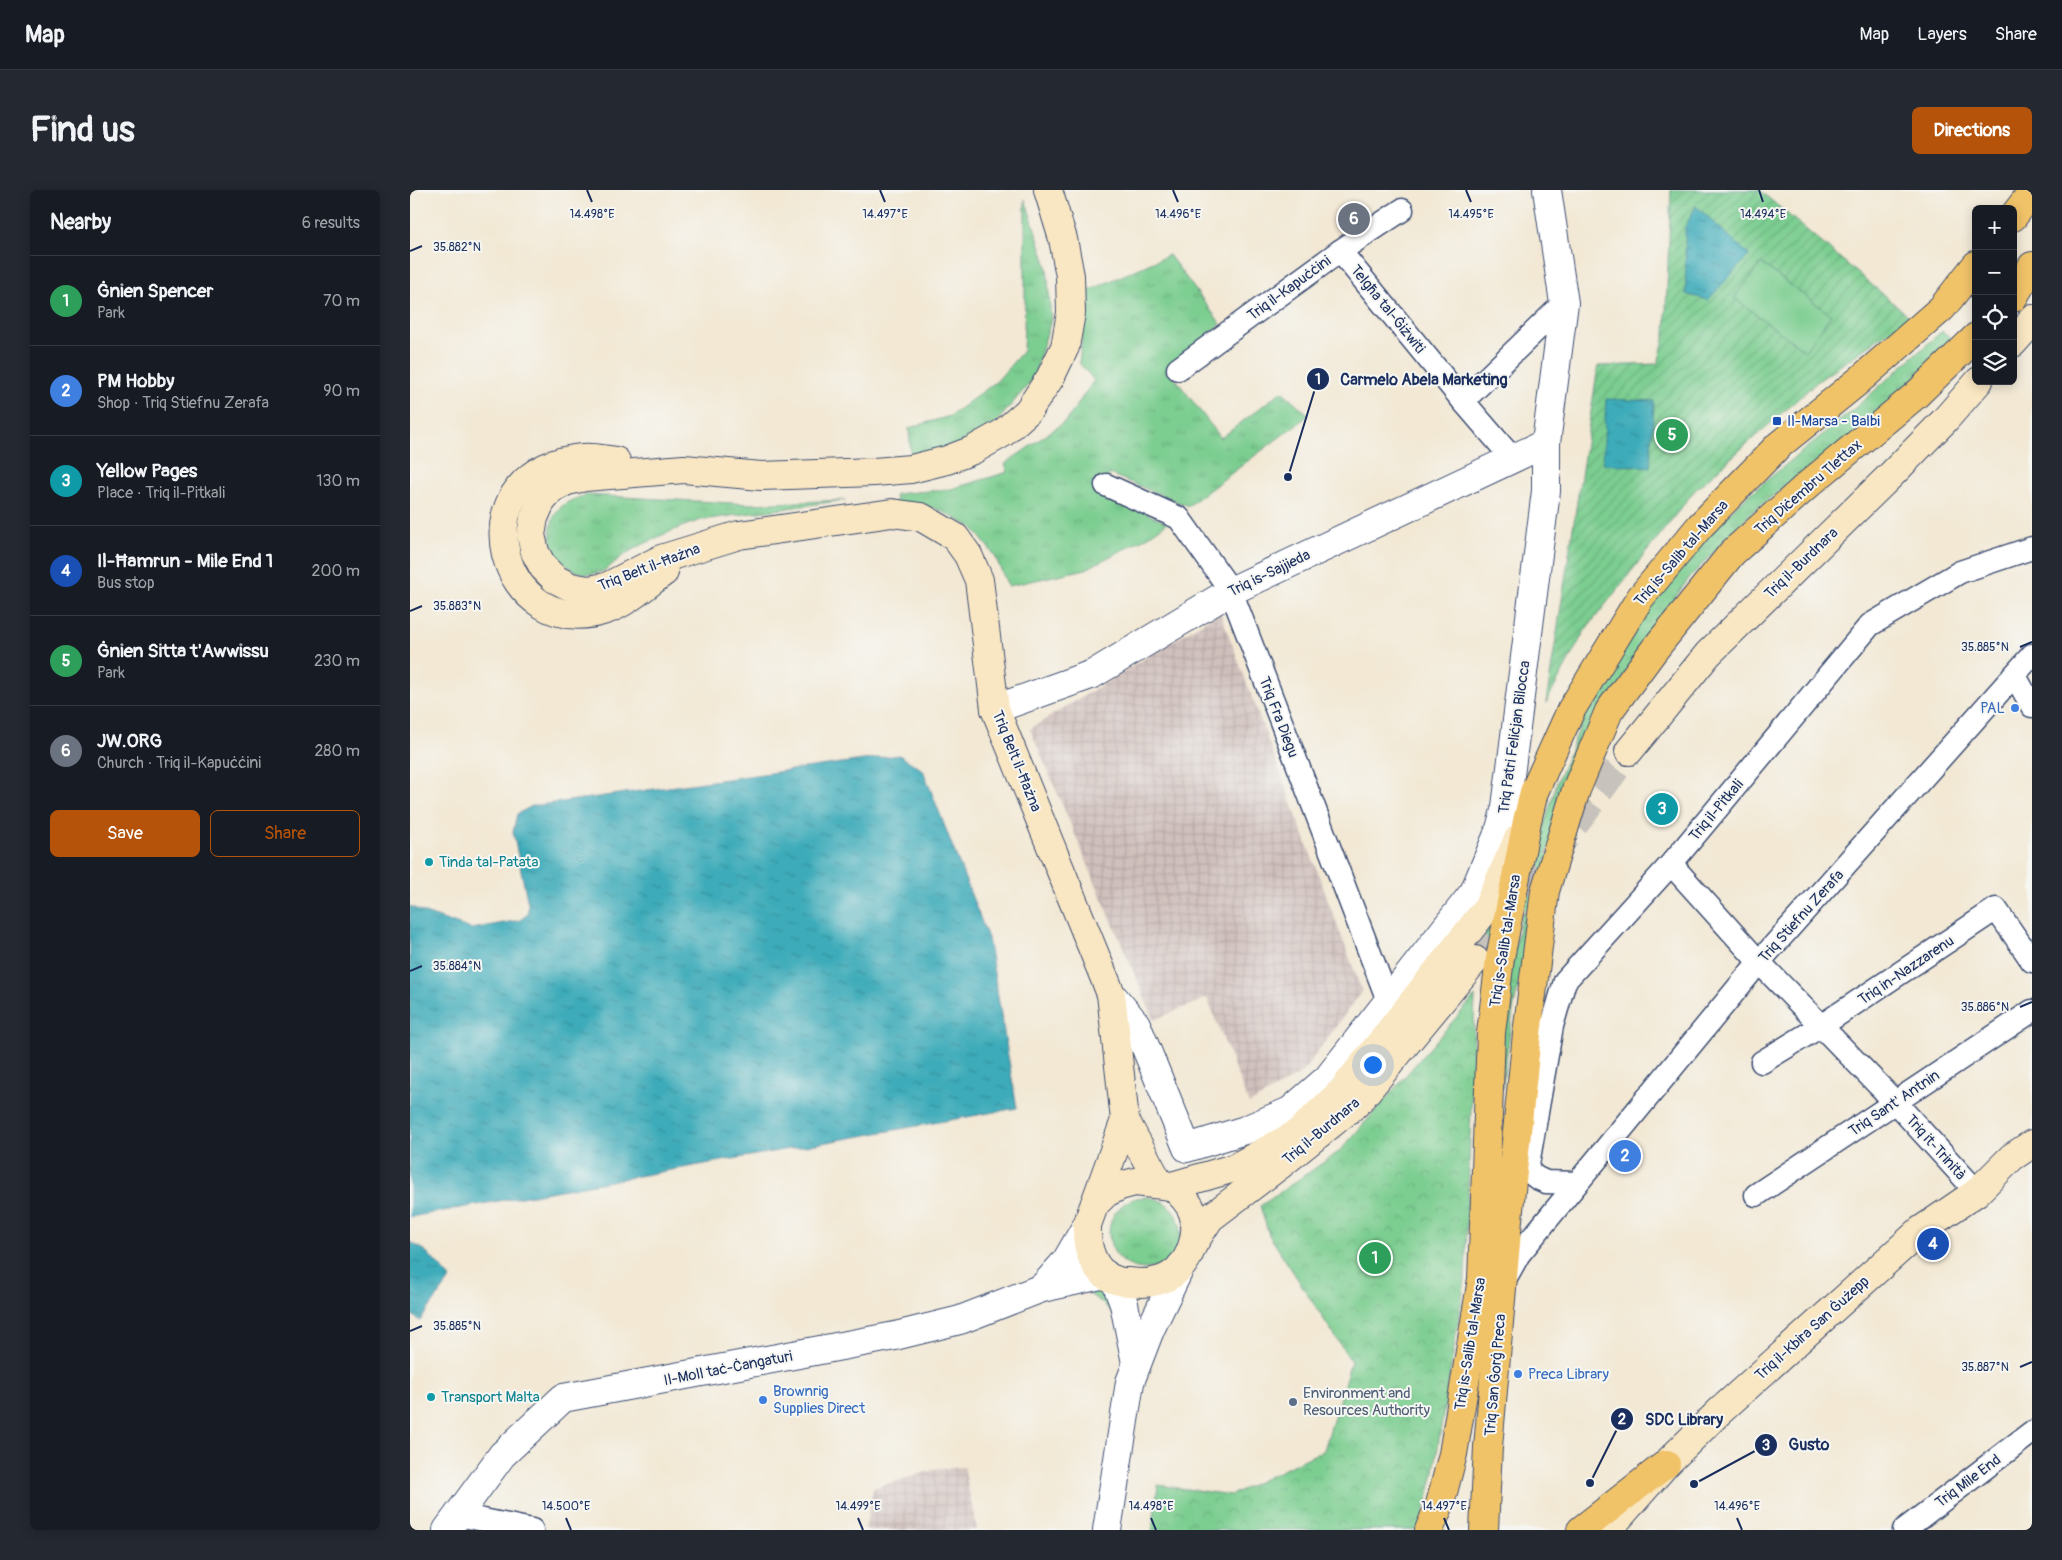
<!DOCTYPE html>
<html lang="en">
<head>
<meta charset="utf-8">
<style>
	body { margin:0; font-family:Pangolin,sans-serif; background:#242831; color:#f1f3f6 }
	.controls { position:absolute; right:15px; top:15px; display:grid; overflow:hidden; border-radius:8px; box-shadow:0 2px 12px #0003 }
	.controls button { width:45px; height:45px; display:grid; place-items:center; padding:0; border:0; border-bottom:1px solid #363941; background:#171b24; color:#f1f3f6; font:25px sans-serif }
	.you { position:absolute; left:962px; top:874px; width:18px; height:18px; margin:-12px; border:4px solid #fff; border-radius:50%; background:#1a73e8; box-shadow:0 0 0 8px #1a73e833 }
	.badge { display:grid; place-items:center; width:32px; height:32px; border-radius:50%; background:#b45309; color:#fff; font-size:16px; font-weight:700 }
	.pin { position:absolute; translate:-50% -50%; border:2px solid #fff; box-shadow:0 1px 5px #0006 }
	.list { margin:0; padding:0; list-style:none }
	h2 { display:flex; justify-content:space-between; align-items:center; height:65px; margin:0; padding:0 20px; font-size:21px }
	h2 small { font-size:16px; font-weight:400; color:#9ea1a6 }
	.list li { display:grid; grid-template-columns:32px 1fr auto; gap:15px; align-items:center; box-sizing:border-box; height:90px; padding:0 20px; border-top:1px solid #363941 }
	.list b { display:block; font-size:19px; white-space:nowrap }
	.list p { margin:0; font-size:16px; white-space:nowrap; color:#9ea1a6 }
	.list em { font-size:16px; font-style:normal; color:#9ea1a6 }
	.actions { display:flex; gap:10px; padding:15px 20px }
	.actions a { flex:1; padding:11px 0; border:1px solid #b45309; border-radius:8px; text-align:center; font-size:18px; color:#b45309 }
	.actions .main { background:#b45309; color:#fff }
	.icon { flex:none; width:28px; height:28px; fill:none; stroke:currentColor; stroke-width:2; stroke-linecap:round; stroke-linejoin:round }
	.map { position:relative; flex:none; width:1622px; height:1340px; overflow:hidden; border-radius:8px }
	header { display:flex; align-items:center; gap:30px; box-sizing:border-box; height:70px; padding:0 25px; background:#171b24; border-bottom:1px solid #363941 }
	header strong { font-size:24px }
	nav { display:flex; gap:28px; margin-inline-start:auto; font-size:18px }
	.intro { display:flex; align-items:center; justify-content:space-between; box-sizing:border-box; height:120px; padding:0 30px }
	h1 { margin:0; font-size:35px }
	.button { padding:12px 22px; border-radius:8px; background:#b45309; color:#fff; font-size:18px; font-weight:700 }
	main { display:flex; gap:30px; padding:0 30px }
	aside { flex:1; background:#171b24; border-radius:8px; box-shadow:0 2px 12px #0003 }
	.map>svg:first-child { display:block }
	.industrial { fill:url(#industrial-grid) }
	.grass { fill:url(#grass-tufts); stroke:#4b7e77 }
	.park { fill:url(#park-crowns); stroke:#4b7e77 }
	.garden { fill:url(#garden-furrows); stroke:#4b7e77 }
	.pitch { fill:#7bcd90; stroke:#4b7e77 }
	.water { fill:url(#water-ripples); stroke:#2c6d8c }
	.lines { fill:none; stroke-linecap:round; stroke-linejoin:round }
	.secondary-tunnel { stroke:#c7c3bc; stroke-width:28; stroke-dasharray:28 14; stroke-linecap:butt }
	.minor-casing { stroke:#3b4b70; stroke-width:25 }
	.tertiary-casing { stroke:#3b4b70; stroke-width:30 }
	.secondary-casing { stroke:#3b4b70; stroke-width:30 }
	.trunk-casing { stroke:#3b4b70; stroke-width:30 }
	.minor { stroke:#fff; stroke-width:22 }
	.tertiary { stroke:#fff; stroke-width:28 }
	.secondary { stroke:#f9e7c3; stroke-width:28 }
	.trunk { stroke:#f1c369; stroke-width:28 }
	.ticks { fill:none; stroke:#1b2f5e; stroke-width:2 }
	.transit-dot { fill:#1a4fb4; stroke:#f6f6f2; stroke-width:2 }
	.shop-dot { fill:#3f7fe0; stroke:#f6f6f2; stroke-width:2 }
	.culture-dot { fill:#0f9aa8; stroke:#f6f6f2; stroke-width:2 }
	.service-dot { fill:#5c6f8a; stroke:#f6f6f2; stroke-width:2 }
	.labels { text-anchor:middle; stroke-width:4; stroke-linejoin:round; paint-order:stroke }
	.street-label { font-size:15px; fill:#1b2f5e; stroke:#f6f6f2 }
	.transit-label { font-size:15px; fill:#164399; stroke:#f6f6f2; text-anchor:start }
	.shop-label { font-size:15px; fill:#366cbe; stroke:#f6f6f2; text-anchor:start }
	.culture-label { font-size:15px; fill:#0d838f; stroke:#f6f6f2; text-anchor:start }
	.service-label { font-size:15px; fill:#4e5e75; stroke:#f6f6f2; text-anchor:start }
	.ticks-label { font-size:12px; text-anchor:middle; fill:#1b2f5e; stroke:#f6f6f2; stroke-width:4; stroke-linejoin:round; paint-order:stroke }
	.leader { fill:none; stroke:#1b2f5e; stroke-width:2 }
	.callout-dot { fill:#1b2f5e; stroke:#f6f6f2; stroke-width:2 }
	.mark-label { font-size:15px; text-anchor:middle; font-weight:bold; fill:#fff }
	.callout-label { font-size:16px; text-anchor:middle; font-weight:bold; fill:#1b2f5e; stroke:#f6f6f2; stroke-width:4; stroke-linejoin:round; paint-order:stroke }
</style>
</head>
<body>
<header>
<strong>Map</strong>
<nav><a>Map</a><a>Layers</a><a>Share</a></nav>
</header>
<div class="intro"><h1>Find us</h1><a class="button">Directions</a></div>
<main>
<aside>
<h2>Nearby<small>6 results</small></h2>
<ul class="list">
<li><span class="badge" style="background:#2e9e5b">1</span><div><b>Ġnien Spencer</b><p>Park</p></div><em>70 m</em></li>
<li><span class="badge" style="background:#3f7fe0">2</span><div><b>PM Hobby</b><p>Shop · Triq Stiefnu Zerafa</p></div><em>90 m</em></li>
<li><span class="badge" style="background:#0f9aa8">3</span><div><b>Yellow Pages</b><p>Place · Triq il-Pitkali</p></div><em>130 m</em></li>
<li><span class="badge" style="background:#1a4fb4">4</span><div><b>Il-Ħamrun - Mile End 1</b><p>Bus stop</p></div><em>200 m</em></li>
<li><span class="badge" style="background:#2e9e5b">5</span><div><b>Ġnien Sitta t'Awwissu</b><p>Park</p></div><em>230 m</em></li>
<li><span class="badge" style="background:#6b7280">6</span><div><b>JW.ORG</b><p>Church · Triq il-Kapuċċini</p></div><em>280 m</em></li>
</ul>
<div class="actions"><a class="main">Save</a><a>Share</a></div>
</aside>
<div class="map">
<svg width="1622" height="1340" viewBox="0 0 1622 1340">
	<defs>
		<pattern id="industrial-grid" width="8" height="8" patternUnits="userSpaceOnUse" patternTransform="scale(1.25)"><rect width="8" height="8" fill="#d0c0bc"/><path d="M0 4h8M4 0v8" fill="none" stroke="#b2a5a4"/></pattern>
		<pattern id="grass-tufts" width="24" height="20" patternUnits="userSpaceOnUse" patternTransform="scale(1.25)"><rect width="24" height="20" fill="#7bcd90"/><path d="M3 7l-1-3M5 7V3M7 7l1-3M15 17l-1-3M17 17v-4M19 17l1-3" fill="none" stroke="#6ab07f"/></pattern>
		<pattern id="park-crowns" width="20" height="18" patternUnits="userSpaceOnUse" patternTransform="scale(1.25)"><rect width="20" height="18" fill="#7bcd90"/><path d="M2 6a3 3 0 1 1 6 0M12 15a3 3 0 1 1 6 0" fill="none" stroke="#6ab07f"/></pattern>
		<pattern id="garden-furrows" width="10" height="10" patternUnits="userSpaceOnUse" patternTransform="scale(1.25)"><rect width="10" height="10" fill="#7bcd90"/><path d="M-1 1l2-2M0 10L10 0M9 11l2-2" fill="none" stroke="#6ab07f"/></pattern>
		<pattern id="water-ripples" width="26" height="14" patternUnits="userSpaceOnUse" patternTransform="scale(1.25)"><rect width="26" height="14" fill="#3cabb9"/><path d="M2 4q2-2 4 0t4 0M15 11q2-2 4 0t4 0" fill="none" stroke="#328c9a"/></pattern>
	</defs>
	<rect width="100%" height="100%" fill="#f6f6f2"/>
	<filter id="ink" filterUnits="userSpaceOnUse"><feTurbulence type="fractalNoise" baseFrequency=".02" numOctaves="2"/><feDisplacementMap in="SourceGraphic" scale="10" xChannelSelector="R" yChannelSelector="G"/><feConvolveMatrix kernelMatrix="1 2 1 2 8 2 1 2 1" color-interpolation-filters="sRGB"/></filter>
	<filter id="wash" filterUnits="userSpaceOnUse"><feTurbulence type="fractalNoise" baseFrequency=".0096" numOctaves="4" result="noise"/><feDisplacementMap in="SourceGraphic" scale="20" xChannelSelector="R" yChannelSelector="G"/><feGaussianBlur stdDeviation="1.12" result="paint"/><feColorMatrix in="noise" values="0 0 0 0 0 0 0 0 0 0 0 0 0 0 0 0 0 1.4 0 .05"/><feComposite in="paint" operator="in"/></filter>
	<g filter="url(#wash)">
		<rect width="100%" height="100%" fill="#f2e8d4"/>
		<g class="industrial">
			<path d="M 810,422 L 952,801 L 892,883 L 839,914 L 797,808 L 744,830 L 620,539 Z"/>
			<path d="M 554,1277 L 567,1340 L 455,1340 L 463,1298 L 523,1280 Z"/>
		</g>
		<g class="grass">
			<path d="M 615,9 L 637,76 L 641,130 L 623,189 L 585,234 L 538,260 L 501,268 L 499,238 L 540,226 L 587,191 L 613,161 L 615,113 Z"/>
			<path d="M 759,65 L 811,134 L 757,178 L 811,248 L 872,201 L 899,225 L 778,316 L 700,284 L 690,301 L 757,333 L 739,346 L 676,379 L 598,396 L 585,366 L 562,337 L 525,318 L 486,315 L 485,304 L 541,299 L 598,282 L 595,274 L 657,230 L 684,190 L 669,173 L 678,101 Z"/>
			<path d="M 1532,141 L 1545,151 L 1447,241 L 1341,323 L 1280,387 L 1232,453 L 1131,691 L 1103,820 L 1092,899 L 1093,818 L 1119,686 L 1147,592 L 1178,518 L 1217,446 L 1268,379 L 1329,313 L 1445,218 Z"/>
			<path d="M 177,305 L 340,314 L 435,310 L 291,330 C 273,336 255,343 238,352 C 229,356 219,361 211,367 C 200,376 193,385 178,384 C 143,381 126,334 156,313 C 163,309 170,307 177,305 Z"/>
			<path d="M 1077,732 L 1083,736 L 1075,778 L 1054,762 Z"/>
			<circle cx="735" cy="1043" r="36"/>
			<path d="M 671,1098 C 702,1099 704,1109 714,1136 L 696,1116 Z"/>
		</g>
		<path class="park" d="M 1065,806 L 1055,1090 L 1023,1287 L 1010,1340 L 742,1340 L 748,1295 L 821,1305 L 914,1260 L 941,1171 L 859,1045 L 850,1016 L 930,961 Z"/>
		<path class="garden" d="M 1261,0 L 1349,0 L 1500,127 L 1408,191 L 1285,300 L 1174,442 L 1136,513 L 1188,176 L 1248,174 L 1255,145 Z"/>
		<path class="pitch" d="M 1351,73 L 1421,125 L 1395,161 L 1324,108 Z"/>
		<g class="water">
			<path d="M 1286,16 L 1339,65 L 1298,110 L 1276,104 L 1275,37 Z"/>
			<path d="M 1196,209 L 1244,211 L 1240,277 L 1193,274 Z"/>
			<path d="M 489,565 L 513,580 L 578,748 L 607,918 L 0,1027 L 0,716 L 15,723 L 61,739 L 110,730 L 118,724 L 118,714 L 103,642 L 107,624 L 122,616 Z"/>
			<path d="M 0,1052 L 13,1059 L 41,1088 L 10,1131 L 0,1123 Z"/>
		</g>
	</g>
	<g filter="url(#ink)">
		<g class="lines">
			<path class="secondary-tunnel" d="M 1065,770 L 1219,561"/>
			<defs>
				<g id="minor">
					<path d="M 930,61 L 1053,211 L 1103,269"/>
					<path d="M 768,179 L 930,61 L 992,20"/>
					<path d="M 1053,211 L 1154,113"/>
					<path d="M 696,295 L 769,328 L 821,401 L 979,813"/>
					<path d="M 1605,486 L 1622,516"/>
					<path d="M 1261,674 L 1349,772 L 1485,912 L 1567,1002"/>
					<path d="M 1352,872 L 1411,836 L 1586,719 L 1622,771"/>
					<path d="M 1106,972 L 1127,988 L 1136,992 L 1166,993"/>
					<path d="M 1117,980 L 1142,836 L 1155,791 L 1261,674 L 1460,435 L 1550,382 L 1622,358"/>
					<path d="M 1346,1005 L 1622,821"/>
					<path d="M 1094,1091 L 1109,1064 L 1349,772 L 1622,465"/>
					<path d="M 49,1325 L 122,1340"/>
					<path d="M 1494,1340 L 1622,1242"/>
				</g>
				<g id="tertiary">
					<path d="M 585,519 L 683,484 L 821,401 L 1136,253"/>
					<path d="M 701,804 L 726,834 L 777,958 L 835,940 L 880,921 L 918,888 L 1064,702 L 1090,639 L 1096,617 L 1136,301 L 1136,253 L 1154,113 L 1137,0"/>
					<path d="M 705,1090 L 714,1114 L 726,1173"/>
					<path d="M 632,1098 L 656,1071 L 677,1035"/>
					<path d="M 37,1340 L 92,1265 L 153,1208 L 485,1146 L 550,1130 L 632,1098 L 695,1084"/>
					<path d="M 697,1340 L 720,1192 L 740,1140 L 771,1076"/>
				</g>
				<g id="secondary">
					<path d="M 638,0 L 653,49 L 660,86 L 661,123 L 655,157 L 640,188 L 618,221 L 593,243 L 563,260 L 537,270 L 501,279 L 464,282 L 351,286 L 274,279 L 175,287 L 157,291 L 142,299 L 131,312 L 124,328 L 121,345 L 125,362 L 133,377 L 145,389 L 161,397 L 178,400 L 196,397 L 251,369 L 329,345 L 482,323 L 511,327 L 545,347 L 558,365 L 569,390 L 585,519 L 701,804 L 715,930 L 749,993"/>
					<path d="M 1603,153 L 1619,135 L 1622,129"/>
					<path d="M 206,271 C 192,269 178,266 164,269 C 45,288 91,454 196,420 C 217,413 236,395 254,382"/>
					<path d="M 1219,561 L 1298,464 L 1482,284 L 1535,230 L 1569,191"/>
					<path d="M 715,930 L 677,1035 C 676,1056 682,1082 705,1090 C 709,1092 715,1092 720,1092 C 733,1094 746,1093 758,1087 C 779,1076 790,1046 783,1023 C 779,1012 771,1004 762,996"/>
					<path d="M 685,1014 L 696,1003 L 710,996 L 725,992 L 762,996 L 824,978 L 888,943 L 932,901 L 1077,718 L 1108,649"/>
					<path d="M 784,1053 L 800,1028 L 870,975 L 947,913 L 1065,770"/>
					<path d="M 1198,1340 L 1256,1274 L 1309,1222 L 1511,1040 L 1567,1002 L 1602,967 L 1622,954"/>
				</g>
				<g id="trunk">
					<path d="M 1603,27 L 1622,2"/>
					<path d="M 1603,108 L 1622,76"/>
					<path d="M 1019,1340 L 1030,1314 L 1043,1264 L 1072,1089 L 1081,843 L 1090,768 L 1117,631 L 1124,602 L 1161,520 L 1230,408 L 1290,336 L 1369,255 L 1446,193 L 1532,118 L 1566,75"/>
					<path d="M 1074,1340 L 1078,1257 L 1098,1030 L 1117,844 L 1135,701 L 1166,600 L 1199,521 L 1244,460 L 1322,363 L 1400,293 L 1506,205 L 1566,147"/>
					<path d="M 1171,1340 L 1256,1274"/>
				</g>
			</defs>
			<use href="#minor" class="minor-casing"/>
			<use href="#tertiary" class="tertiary-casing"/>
			<use href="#secondary" class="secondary-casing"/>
			<use href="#trunk" class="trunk-casing"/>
			<use href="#minor" class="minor"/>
			<use href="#tertiary" class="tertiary"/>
			<use href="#secondary" class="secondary"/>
			<use href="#trunk" class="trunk"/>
		</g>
	</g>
	<path class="ticks" d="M 177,0 L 182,12M 470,0 L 475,12M 763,0 L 768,12M 1056,0 L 1061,12M 1349,0 L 1353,12M 0,61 L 12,56M 0,421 L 12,416M 1610,457 L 1622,452M 0,781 L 12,776M 1610,817 L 1622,812M 0,1141 L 12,1136M 1610,1177 L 1622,1172M 156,1328 L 161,1340M 448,1328 L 453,1340M 741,1328 L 746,1340M 1034,1328 L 1039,1340M 1327,1328 L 1332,1340"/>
	<rect class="transit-dot" x="1362" y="226" width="10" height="10" rx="2.5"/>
	<g class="shop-dot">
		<circle cx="1605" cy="518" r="5"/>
		<circle cx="1108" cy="1184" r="5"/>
		<circle cx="353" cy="1210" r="5"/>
	</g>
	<g class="culture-dot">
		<circle cx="19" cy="672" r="5"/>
		<circle cx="21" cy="1207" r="5"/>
	</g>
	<circle class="service-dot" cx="883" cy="1212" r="5"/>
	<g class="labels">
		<g class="street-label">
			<text transform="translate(879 98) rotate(-36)" y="5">Triq il-Kapuċċini</text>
			<text transform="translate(978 119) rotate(51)" y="5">Telgħa tal-Ġiżwiti</text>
			<text transform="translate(1398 297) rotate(-41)" y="5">Triq Diċembru Tlettax</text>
			<text transform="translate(1271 363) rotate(-49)" y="5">Triq is-Salib tal-Marsa</text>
			<text transform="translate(1391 373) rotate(-44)" y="5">Triq il-Burdnara</text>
			<text transform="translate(239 377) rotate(-21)" y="5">Triq Belt il-Ħażna</text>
			<text transform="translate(859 383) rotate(-26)" y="5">Triq is-Sajjieda</text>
			<text transform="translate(869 527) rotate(69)" y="5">Triq Fra Diegu</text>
			<text transform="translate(1104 547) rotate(-82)" y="5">Triq Patri Feliċjan Bilocca</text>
			<text transform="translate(607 571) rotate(68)" y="5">Triq Belt il-Ħażna</text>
			<text transform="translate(1306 620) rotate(-50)" y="5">Triq il-Pitkali</text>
			<text transform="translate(1391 726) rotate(-48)" y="5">Triq Stiefnu Zerafa</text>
			<text transform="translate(1095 751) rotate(-81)" y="5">Triq is-Salib tal-Marsa</text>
			<text transform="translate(1496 780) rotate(-34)" y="5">Triq in-Nazzarenu</text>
			<text transform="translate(1484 913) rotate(-34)" y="5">Triq Sant' Antnin</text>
			<text transform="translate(911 941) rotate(-40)" y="5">Triq il-Burdnara</text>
			<text transform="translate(1526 957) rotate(48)" y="5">Triq it-Trinità</text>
			<text transform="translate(1402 1138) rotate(-42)" y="5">Triq il-Kbira San Ġużepp</text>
			<text transform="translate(1060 1154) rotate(-81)" y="5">Triq is-Salib tal-Marsa</text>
			<text transform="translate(318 1178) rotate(-11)" y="5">Il-Moll taċ-Ċangaturi</text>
			<text transform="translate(1085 1185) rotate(-85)" y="5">Triq San Ġorġ Preca</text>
			<text transform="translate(1558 1291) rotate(-37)" y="5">Triq Mile End</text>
		</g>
		<g class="transit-label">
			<text x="1377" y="236">Il-Marsa - Balbi</text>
		</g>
		<g class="shop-label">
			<text x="1595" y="523" text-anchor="end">PAL</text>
			<text x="1118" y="1189">Preca Library</text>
			<text x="363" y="1206">Brownrig<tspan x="363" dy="17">Supplies Direct</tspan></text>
		</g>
		<g class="culture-label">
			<text x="29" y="677">Tinda tal-Patata</text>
			<text x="31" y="1212">Transport Malta</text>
		</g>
		<g class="service-label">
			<text x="893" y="1208">Environment and<tspan x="893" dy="17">Resources Authority</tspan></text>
		</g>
	</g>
	<g class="ticks-label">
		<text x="182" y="28">14.498°E</text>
		<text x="475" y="28">14.497°E</text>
		<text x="768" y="28">14.496°E</text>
		<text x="1061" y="28">14.495°E</text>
		<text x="1353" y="28">14.494°E</text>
		<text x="47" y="61">35.882°N</text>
		<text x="47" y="420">35.883°N</text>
		<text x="1575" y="461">35.885°N</text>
		<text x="47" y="780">35.884°N</text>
		<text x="1575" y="821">35.886°N</text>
		<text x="47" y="1140">35.885°N</text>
		<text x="1575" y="1181">35.887°N</text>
		<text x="156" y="1320">14.500°E</text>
		<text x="448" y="1320">14.499°E</text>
		<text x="741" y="1320">14.498°E</text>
		<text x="1034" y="1320">14.497°E</text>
		<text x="1327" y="1320">14.496°E</text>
	</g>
	<path class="leader" d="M878 287L908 189M1180 1293L1212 1229M1284 1294L1356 1255"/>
	<g class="callout-dot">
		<circle cx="878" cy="287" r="5"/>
		<circle cx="1180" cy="1293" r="5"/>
		<circle cx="1284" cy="1294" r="5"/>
		<circle cx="908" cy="189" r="12"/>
		<circle cx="1212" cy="1229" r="12"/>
		<circle cx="1356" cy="1255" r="12"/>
	</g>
	<g class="mark-label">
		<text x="908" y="194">1</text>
		<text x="1212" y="1234">2</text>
		<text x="1356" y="1260">3</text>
	</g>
	<g class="callout-label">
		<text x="1014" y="195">Carmelo Abela Marketing</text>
		<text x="1274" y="1235">SDC Library</text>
		<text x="1399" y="1260">Gusto</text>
	</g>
</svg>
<div class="controls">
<button>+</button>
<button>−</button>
<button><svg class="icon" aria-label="locate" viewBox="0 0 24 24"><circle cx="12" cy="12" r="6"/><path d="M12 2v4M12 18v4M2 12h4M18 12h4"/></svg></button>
<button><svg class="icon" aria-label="layers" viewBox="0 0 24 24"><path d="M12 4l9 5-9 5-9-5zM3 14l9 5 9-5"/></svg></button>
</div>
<div class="you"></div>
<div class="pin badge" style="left:965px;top:1068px;background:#2e9e5b">1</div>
<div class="pin badge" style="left:1215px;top:966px;background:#3f7fe0">2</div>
<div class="pin badge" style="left:1252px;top:619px;background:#0f9aa8">3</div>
<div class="pin badge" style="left:1523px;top:1054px;background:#1a4fb4">4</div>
<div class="pin badge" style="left:1262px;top:245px;background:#2e9e5b">5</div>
<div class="pin badge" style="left:944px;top:29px;background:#6b7280">6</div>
</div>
</main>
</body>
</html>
